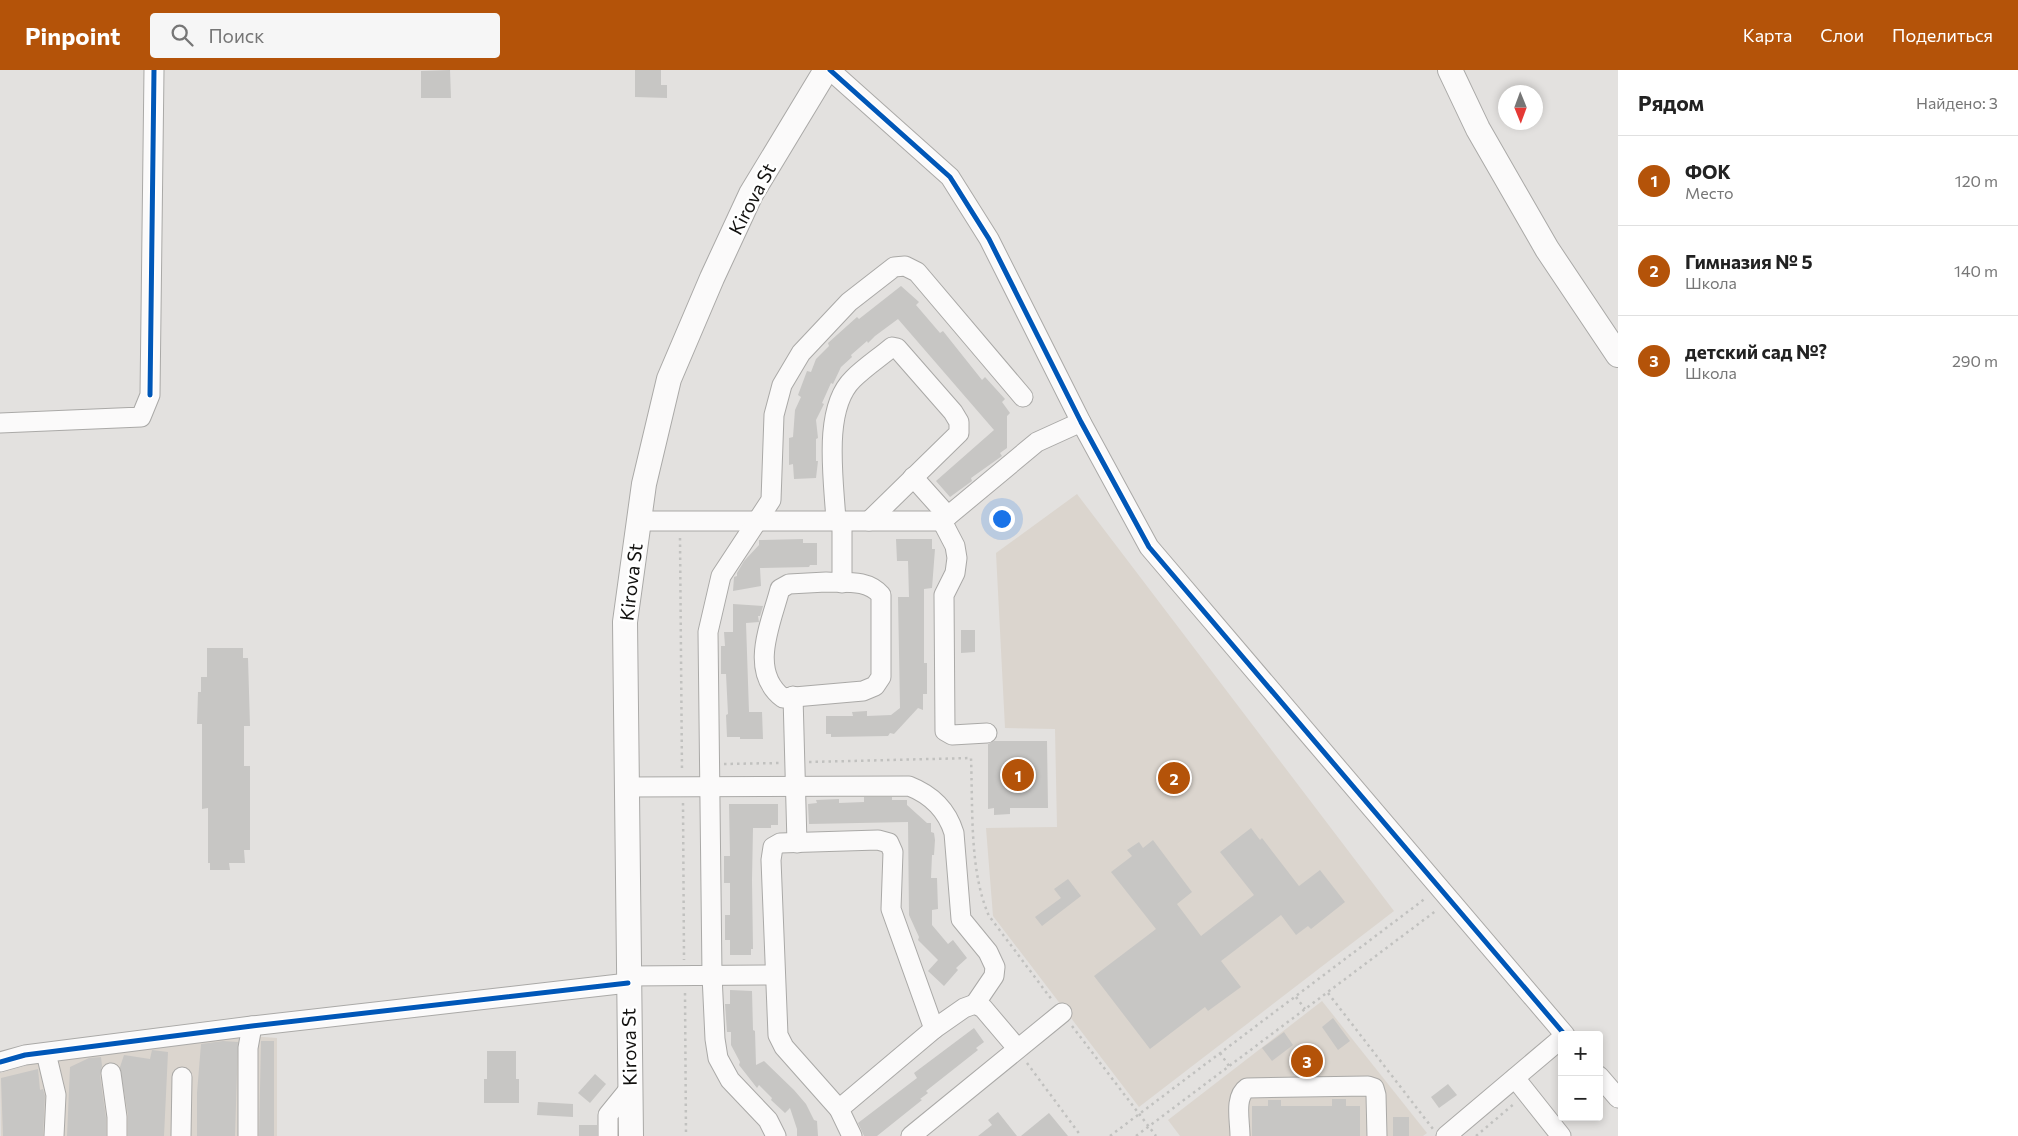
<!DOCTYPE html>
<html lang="ru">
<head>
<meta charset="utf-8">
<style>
	body { margin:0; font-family:Commissioner,sans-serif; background:#f6f6f6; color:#222 }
	.controls { position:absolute; right:15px; bottom:15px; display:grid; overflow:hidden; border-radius:5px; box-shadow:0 2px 8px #0003 }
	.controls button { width:45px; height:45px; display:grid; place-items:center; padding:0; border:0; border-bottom:1px solid #e0e0e0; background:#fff; color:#222; font:25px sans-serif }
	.compass { position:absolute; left:1498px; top:15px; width:45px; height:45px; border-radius:50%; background:#fff; box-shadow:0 2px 8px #0003; rotate:179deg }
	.you { position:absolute; left:1001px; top:448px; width:18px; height:18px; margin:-12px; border:4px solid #fff; border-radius:50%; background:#1a73e8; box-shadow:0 0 0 8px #1a73e833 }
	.badge { display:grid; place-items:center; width:32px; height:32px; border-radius:50%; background:#b45309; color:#fff; font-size:16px; font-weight:700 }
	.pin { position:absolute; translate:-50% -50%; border:2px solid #fff; box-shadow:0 1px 5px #0006 }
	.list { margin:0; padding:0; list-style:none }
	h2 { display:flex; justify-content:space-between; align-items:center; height:65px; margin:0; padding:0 20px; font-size:21px }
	h2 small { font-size:16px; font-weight:400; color:#767676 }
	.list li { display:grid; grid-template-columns:32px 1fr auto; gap:15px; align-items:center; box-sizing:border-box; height:90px; padding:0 20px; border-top:1px solid #e0e0e0 }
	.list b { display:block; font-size:19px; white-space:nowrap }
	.list p { margin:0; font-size:16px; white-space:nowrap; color:#767676 }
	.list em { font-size:16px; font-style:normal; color:#767676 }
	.icon { flex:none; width:28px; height:28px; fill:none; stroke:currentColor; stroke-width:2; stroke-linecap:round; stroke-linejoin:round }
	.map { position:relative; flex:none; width:1618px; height:1066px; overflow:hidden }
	header { display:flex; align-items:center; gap:30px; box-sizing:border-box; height:70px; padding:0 25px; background:#b45309; color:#fff }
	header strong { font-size:24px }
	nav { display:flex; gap:28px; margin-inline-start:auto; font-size:18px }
	.search { width:350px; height:45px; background:#f6f6f6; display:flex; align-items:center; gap:12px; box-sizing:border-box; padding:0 18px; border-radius:5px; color:#767676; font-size:19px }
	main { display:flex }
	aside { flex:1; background:#fff }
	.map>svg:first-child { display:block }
	.built { fill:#dbd5ce }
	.building { fill:#c7c6c4 }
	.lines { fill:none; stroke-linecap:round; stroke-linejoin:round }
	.minor-casing { stroke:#aaa9a7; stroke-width:21 }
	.major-casing { stroke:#aaa9a7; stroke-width:26 }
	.path { stroke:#c1c1bf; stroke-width:2.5; stroke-dasharray:2.5 4; stroke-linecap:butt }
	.minor { stroke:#fbfafa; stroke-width:19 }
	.major { stroke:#fbfafa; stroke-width:24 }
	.cycleway-casing { stroke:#fff; stroke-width:8 }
	.cycleway { stroke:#0057b8; stroke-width:5 }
	.labels { text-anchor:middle; stroke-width:5; stroke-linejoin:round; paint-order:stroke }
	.street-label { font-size:19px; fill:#131210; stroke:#fff }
</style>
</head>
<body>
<header>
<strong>Pinpoint</strong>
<div class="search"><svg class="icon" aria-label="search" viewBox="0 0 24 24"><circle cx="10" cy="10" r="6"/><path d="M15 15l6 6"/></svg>Поиск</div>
<nav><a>Карта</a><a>Слои</a><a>Поделиться</a></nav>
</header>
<main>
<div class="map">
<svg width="1618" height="1066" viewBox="0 0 1618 1066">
	<rect width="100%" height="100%" fill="#e3e1df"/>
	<g class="built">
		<path d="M 1077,424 L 1394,841 L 1139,1037 L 993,846 L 986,758 L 1057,757 L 1055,659 L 1005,658 L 996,483 Z"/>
		<path d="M 1322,931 L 1427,1063 L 1423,1066 L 1180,1066 L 1168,1050 Z"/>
		<path d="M 240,965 L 277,968 L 277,1066 L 1,1066 L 0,1003 L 35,993 Z"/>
	</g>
	<g class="building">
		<path d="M 450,0 L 451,28 L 421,28 L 421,1 Z"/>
		<path d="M 635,0 L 661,0 L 661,15 L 667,15 L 667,28 L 635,27 Z"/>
		<path d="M 901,216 L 919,232 L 916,235 L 940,263 L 943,261 L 982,310 L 985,307 L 1005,329 L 1002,332 L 1010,343 L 1007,346 L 1007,378 L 1000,383 L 1002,386 L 971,408 L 972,411 L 950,427 L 936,411 L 994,360 L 898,249 L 875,266 L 868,273 L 867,271 L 851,285 L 852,287 L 841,297 L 833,314 L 831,313 L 822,333 L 824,334 L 816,350 L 818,368 L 816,369 L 816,391 L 818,391 L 816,408 L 794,409 L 793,394 L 789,395 L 789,368 L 793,367 L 795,340 L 801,327 L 798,325 L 807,301 L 811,302 L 816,289 L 829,276 L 828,273 L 857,247 L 859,249 Z"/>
		<path d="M 803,469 L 803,473 L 817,473 L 817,495 L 810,495 L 809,497 L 760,498 L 761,516 L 733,521 L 734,507 L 737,506 L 737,503 L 744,491 L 759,475 L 759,470 Z"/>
		<path d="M 896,469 L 932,469 L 932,479 L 935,479 L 932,518 L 924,519 L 924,593 L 927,593 L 927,624 L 923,624 L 923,640 L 918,638 L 894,664 L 890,663 L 888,666 L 831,667 L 831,664 L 826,664 L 826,646 L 853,646 L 852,642 L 867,641 L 867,646 L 891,645 L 900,638 L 898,527 L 909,527 L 908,491 L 897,491 Z"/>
		<path d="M 733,534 L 763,536 L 760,546 L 758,546 L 759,552 L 746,553 L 749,642 L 762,642 L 763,669 L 740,669 L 740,667 L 727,667 L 726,645 L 728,644 L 726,604 L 721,604 L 721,576 L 725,576 L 724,562 L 733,562 Z"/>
		<path d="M 961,560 L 975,560 L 975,582 L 961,583 Z"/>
		<path d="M 207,578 L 243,578 L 243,588 L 248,588 L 250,656 L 244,656 L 244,696 L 250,696 L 250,780 L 244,780 L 245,793 L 229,793 L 230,800 L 210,800 L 210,793 L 208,793 L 208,738 L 202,739 L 202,654 L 197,654 L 198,622 L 201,622 L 201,607 L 207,607 Z"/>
		<path d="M 994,671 L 1047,671 L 1048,738 L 1010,738 L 1010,744 L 994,745 L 994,738 L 988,739 L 988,674 Z"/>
		<path d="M 864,727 L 892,727 L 892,730 L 907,730 L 907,735 L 927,753 L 931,753 L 931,762 L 934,763 L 935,770 L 934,785 L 932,785 L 931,808 L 937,808 L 938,839 L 932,840 L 932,855 L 948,874 L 953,870 L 967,888 L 956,898 L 958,900 L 944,916 L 928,901 L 938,890 L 918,870 L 919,867 L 909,845 L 908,752 L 809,754 L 808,734 L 817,733 L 816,730 L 839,729 L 839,733 L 864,732 Z"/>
		<path d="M 729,734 L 778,734 L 778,755 L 771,755 L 771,758 L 753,758 L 752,810 L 753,879 L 751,879 L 751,885 L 730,885 L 730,870 L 725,870 L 725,845 L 730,845 L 730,813 L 724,813 L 724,786 L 730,786 Z"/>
		<path d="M 1251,758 L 1260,770 L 1262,768 L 1299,816 L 1320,800 L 1345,832 L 1311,859 L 1308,856 L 1296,865 L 1281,845 L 1221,891 L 1241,917 L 1208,941 L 1205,937 L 1150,979 L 1094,906 L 1156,859 L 1111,802 L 1132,786 L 1127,780 L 1139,772 L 1143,778 L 1153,770 L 1192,822 L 1177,834 L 1201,866 L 1254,825 L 1220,782 Z"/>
		<path d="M 1068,809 L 1081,826 L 1042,856 L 1035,847 L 1061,828 L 1054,819 Z"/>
		<path d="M 730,920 L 752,921 L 753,960 L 755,961 L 756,995 L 764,991 L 794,1020 L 806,1034 L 814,1050 L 817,1051 L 818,1066 L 797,1066 L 797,1059 L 790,1038 L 785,1043 L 771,1030 L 772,1028 L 759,1015 L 757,1018 L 739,995 L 740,992 L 731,975 L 731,962 L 727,962 L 725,934 L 730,934 Z"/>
		<path d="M 1333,948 L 1350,971 L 1338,980 L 1322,957 Z"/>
		<path d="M 974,958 L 984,972 L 976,978 L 978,980 L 926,1021 L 928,1023 L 920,1029 L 922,1030 L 877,1066 L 864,1066 L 858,1053 L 917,1008 L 914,1003 Z"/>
		<path d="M 1284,962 L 1293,975 L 1272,991 L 1262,978 Z"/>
		<path d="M 223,971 L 238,972 L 235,1066 L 197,1066 L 197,1023 L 201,974 Z"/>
		<path d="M 261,971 L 274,971 L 274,1066 L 259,1066 Z"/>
		<path d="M 152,980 L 168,982 L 164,1066 L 128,1066 L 128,1045 L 120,997 L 124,985 L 150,989 Z"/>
		<path d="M 487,981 L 516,981 L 516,1009 L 519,1009 L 519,1033 L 484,1033 L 484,1009 L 487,1009 Z"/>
		<path d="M 101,987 L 102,996 L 100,1005 L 106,1048 L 106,1066 L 67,1066 L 70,997 L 89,988 Z"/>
		<path d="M 38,999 L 40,1020 L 43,1019 L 45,1026 L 43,1066 L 3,1066 L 1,1008 Z"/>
		<path d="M 595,1004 L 606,1014 L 590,1033 L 578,1023 Z"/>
		<path d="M 1448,1014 L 1457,1025 L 1439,1038 L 1431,1027 Z"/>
		<path d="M 1332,1029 L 1346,1029 L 1346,1036 L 1360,1036 L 1360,1066 L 1252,1066 L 1252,1036 L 1268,1036 L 1268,1030 L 1281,1030 L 1281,1036 L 1332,1036 Z"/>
		<path d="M 538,1032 L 573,1034 L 573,1047 L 537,1045 Z"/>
		<path d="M 998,1042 L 1017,1066 L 978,1066 L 992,1055 L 988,1050 Z"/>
		<path d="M 1049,1043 L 1068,1066 L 1021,1066 Z"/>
		<rect x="1393" y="1047" width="16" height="19"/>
		<rect x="579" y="1055" width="18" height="11"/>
	</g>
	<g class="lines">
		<defs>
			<g id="minor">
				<path d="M 830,0 L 950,107 L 989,169 L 1081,352 L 1149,477 L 1565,965"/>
				<path d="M 0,353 L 141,347 L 150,325 L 154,0"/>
				<path d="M 913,407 L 948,446"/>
				<path d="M 639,451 L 942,451 L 1037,372 L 1081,352"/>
				<path d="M 836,451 C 834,411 822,339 853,309 C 865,297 879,288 892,277 L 897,278 L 953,342 L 959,352 L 959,363 L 869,451"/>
				<path d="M 942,451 L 955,476 L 957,488 L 955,503 L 944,525 L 945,661 L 952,665 L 987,663"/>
				<path d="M 826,512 C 846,513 867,509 881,525 L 881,607 L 875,616 L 863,621 L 783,628 C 748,601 771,554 780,519 L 789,514 Z"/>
				<path d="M 842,513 L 842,451"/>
				<path d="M 793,626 L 797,773"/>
				<path d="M 626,717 L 909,716 C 932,725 947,740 954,763 L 961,849 L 988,882 L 995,897 L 994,906 L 975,934"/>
				<path d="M 628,906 L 775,905"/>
				<path d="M 46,983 L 56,1025 L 54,1066"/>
				<path d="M 0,992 L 25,985 L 252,956 L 628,913"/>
				<path d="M 111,1003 L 117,1047 L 117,1066"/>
				<path d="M 1599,1006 L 1618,1028"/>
				<path d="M 1515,1008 L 1561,1066"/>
				<path d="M 839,1039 L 934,959 L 964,938 L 975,934 L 983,938 L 1017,978"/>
				<path d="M 181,1066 L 182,1007"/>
				<path d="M 248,1066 L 248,978 L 252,956"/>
				<path d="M 608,1066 L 608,1045 L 630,1018"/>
				<path d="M 776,1066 L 768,1050 L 730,1010 L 718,988 L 715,969 L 712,905 L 708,562 L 721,506 L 771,430 L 774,345 L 782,315 L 801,283 L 849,232 L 894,197 L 905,196 L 917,202 L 1023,327"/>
				<path d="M 852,1066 L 839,1039 L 784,977 L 778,965 L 771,790 L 773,777 L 780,773 L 878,770 L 889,773 L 893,782 L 891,839 L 934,959"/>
				<path d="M 911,1066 L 1062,943"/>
				<path d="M 1240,1066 C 1240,1051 1234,1027 1247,1018 L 1368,1016 L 1374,1018 L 1376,1025 L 1377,1066"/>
				<path d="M 1446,1066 L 1562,968"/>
			</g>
			<g id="major">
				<path d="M 1450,0 L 1478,59 L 1547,179 L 1618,285"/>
				<path d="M 631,1066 L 625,552 L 644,414 L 669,309 L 712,208 L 751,124 L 826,0"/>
			</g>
		</defs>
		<use href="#minor" class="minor-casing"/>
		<use href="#major" class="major-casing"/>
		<g class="path">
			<path d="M 680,468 L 682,702"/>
			<path d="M 809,692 L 971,688 C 973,737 969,801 989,846 L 1052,930"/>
			<path d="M 724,694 L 779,693"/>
			<path d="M 683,733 L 684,890"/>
			<path d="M 685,923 L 686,1066"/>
			<path d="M 1328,923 L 1433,1059"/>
			<path d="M 1296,927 L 1305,939"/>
			<path d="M 1072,956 L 1156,1066"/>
			<path d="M 1220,983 L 1229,996"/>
			<path d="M 1027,993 L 1081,1066"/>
			<path d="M 1110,1066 L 1426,828"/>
			<path d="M 1136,1066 L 1437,840"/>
			<path d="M 1476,1066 L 1515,1033"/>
		</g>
		<use href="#minor" class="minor"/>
		<use href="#major" class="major"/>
		<defs>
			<g id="cycleway">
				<path d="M 830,0 L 950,107 L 989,169 L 1081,352 L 1149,477 L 1565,965"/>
				<path d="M 150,325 L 154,0"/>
				<path d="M 0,992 L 25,985 L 252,956 L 628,913"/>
			</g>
		</defs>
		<use href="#cycleway" class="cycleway-casing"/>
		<use href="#cycleway" class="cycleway"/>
	</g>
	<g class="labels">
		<g class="street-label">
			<text transform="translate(752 129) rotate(-62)" y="7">Kirova St</text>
			<text transform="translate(631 512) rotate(-83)" y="7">Kirova St</text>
			<text transform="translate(629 977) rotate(-91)" y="7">Kirova St</text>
		</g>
	</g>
</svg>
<div class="controls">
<button>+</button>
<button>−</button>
</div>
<svg class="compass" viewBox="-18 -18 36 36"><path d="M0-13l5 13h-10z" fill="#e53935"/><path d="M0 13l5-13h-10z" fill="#767676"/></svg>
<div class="you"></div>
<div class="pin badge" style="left:1018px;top:705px">1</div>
<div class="pin badge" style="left:1174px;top:708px">2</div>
<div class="pin badge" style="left:1307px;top:991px">3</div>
</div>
<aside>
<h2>Рядом<small>Найдено: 3</small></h2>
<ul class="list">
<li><span class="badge">1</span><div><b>ФОК</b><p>Место</p></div><em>120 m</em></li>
<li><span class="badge">2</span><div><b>Гимназия № 5</b><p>Школа</p></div><em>140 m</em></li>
<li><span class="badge">3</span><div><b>детский сад №?</b><p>Школа</p></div><em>290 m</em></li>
</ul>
</aside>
</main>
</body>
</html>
